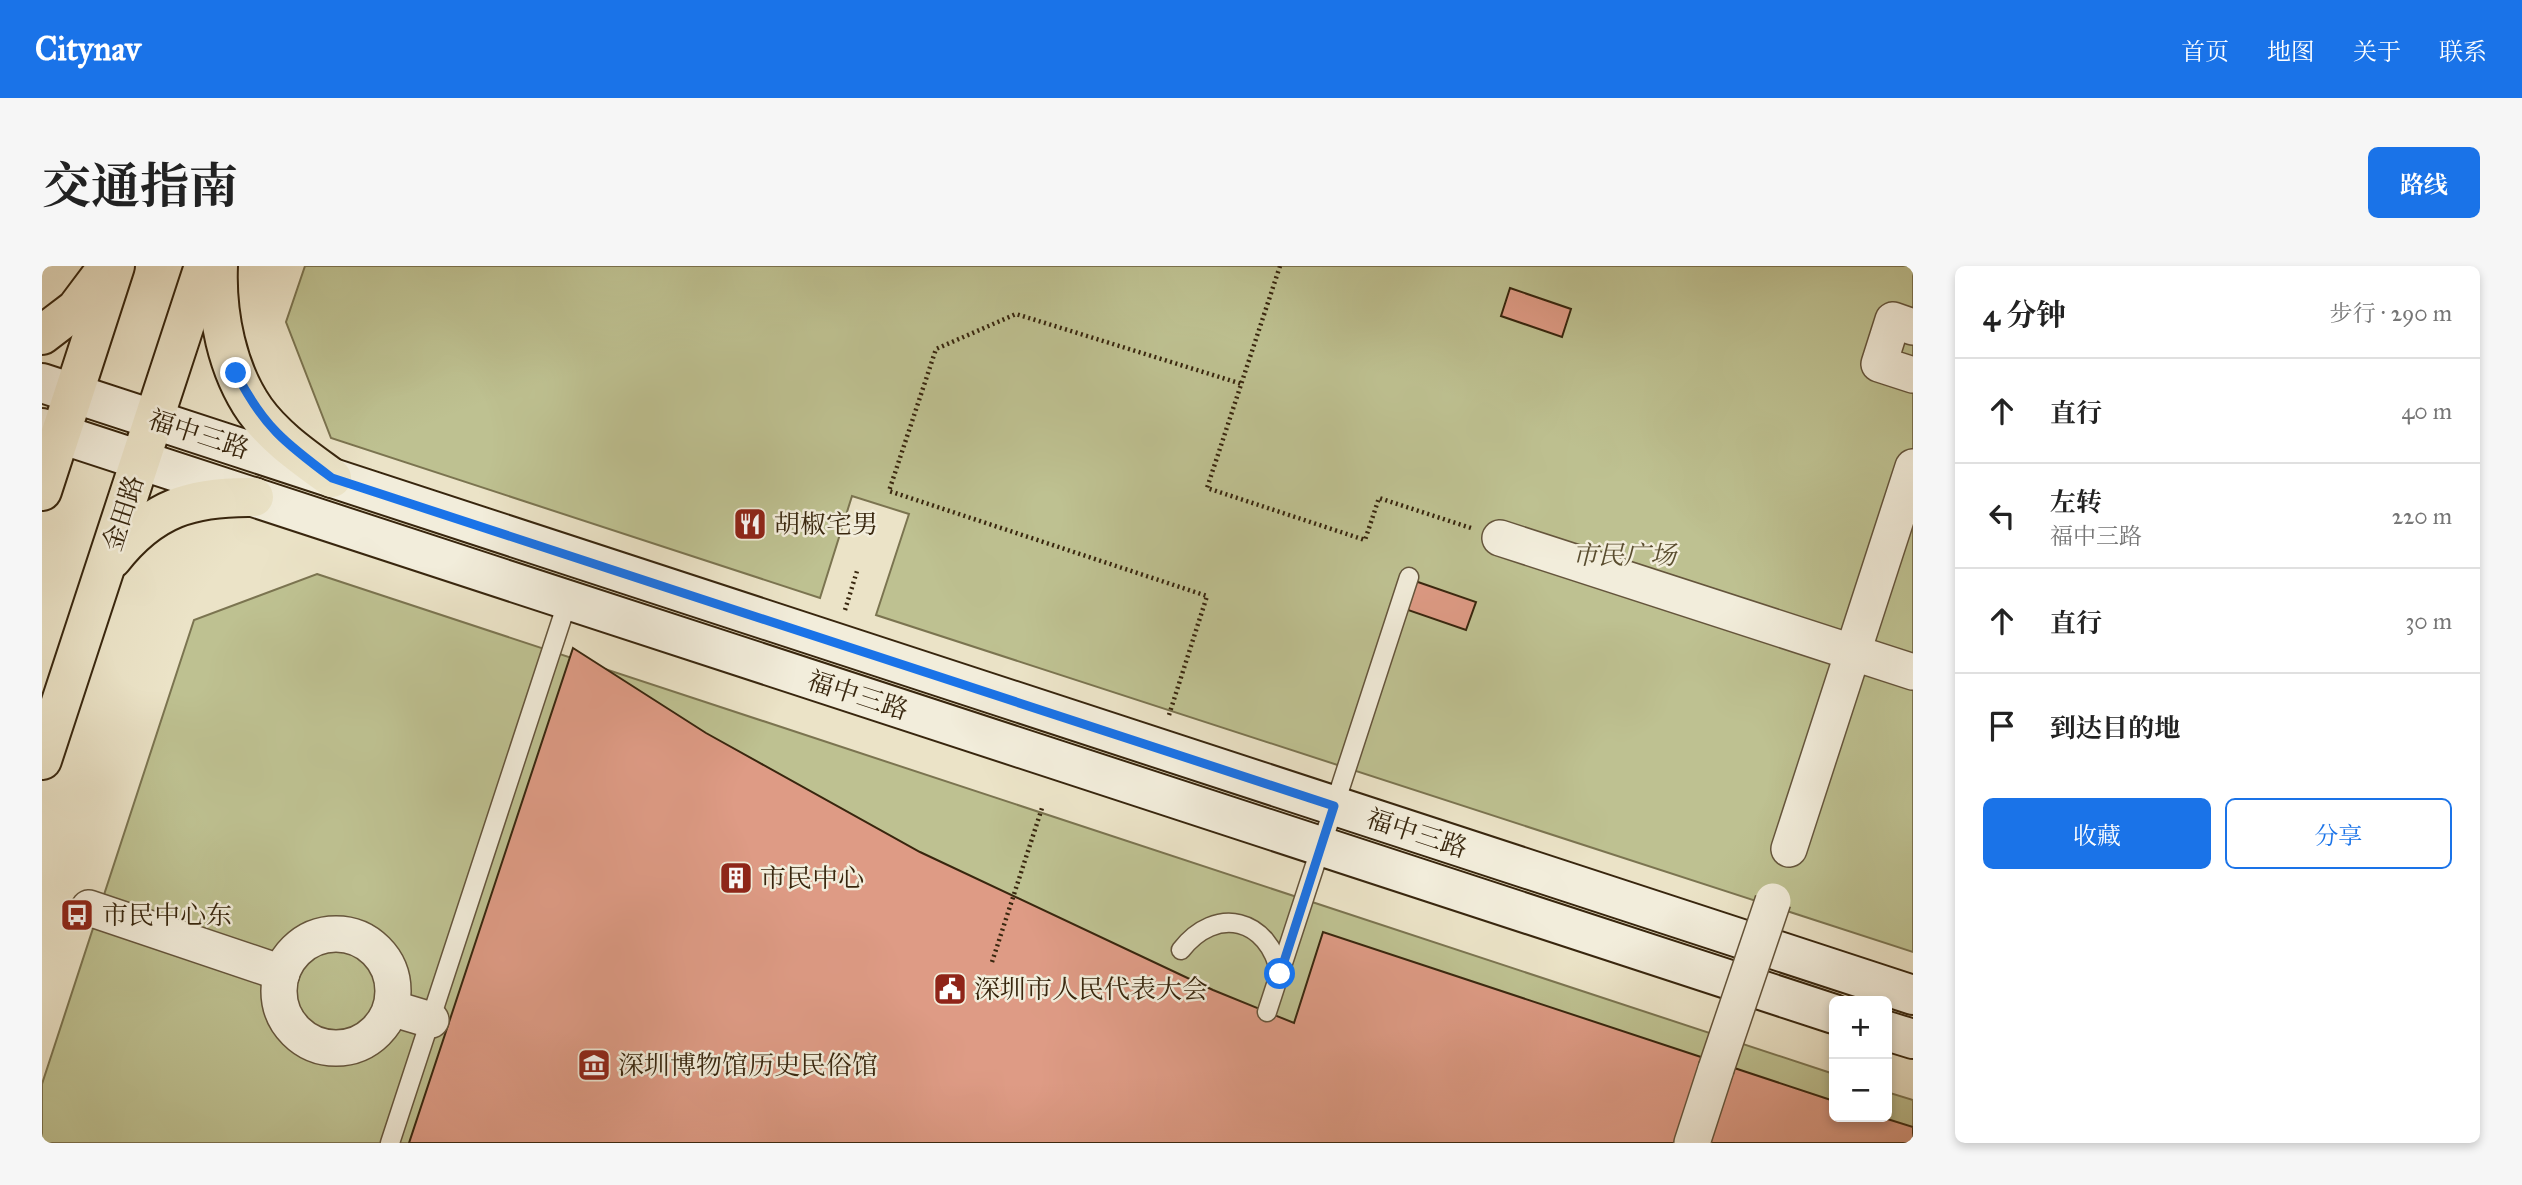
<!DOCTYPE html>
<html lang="zh">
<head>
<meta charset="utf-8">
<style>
	body { margin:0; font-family:"IM FELL Great Primer","Noto Serif SC",serif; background:#f6f6f6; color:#222 }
	.controls { position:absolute; right:21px; bottom:21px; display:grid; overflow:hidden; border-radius:10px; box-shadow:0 4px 10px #0003 }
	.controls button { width:63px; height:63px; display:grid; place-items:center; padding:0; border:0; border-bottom:2px solid #e0e0e0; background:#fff; color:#222; font:35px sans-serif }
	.stop { position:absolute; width:21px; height:21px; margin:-16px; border:5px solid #1a73e8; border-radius:50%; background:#fff }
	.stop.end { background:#1a73e8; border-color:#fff; box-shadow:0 2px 7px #0008 }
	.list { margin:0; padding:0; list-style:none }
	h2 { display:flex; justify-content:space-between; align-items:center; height:91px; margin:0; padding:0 28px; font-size:30px }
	h2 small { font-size:23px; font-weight:400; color:#767676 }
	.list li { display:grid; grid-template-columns:46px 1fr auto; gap:21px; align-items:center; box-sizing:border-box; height:105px; padding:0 28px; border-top:2px solid #e0e0e0 }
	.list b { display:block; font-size:26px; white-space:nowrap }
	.list p { margin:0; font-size:23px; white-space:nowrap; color:#767676 }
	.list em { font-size:23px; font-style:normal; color:#767676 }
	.actions { display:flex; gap:14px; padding:21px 28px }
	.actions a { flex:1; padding:16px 0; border:2px solid #1a73e8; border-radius:10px; text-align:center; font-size:24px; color:#1a73e8 }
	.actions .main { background:#1a73e8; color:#fff }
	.icon { flex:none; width:38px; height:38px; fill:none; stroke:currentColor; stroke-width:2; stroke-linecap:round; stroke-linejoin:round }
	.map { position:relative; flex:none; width:1871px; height:877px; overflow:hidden; border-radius:10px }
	header { display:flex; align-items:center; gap:42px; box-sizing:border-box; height:98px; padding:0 35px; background:#1a73e8; color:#fff }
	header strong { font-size:33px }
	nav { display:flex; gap:38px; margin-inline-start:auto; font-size:24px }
	.intro { display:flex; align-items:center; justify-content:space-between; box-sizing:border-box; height:168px; padding:0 42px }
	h1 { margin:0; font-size:49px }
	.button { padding:18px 32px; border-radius:10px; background:#1a73e8; color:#fff; font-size:24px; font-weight:700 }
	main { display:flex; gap:42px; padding:0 42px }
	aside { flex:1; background:#fff; border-radius:10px; box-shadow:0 4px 10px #0003 }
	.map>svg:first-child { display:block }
	.green { fill:#bec191; stroke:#7b7450; stroke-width:2 }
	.building { fill:#de9b85; stroke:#38260e; stroke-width:2 }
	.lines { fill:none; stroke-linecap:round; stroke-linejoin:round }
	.lane-casing { stroke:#65553c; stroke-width:21 }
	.street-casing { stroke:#65553c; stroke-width:38 }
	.secondary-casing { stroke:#38260e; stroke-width:42 }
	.primary-casing { stroke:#38260e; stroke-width:42 }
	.path { stroke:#38260e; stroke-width:4.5; stroke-dasharray:2 3.5; stroke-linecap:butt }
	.lane { stroke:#f2eddb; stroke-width:18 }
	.street { stroke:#f2eddb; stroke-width:35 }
	.secondary { stroke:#f2eddb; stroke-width:38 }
	.primary { stroke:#ebe3c7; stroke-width:38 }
	.street-bridge-casing { stroke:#65553c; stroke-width:38; stroke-linecap:butt }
	.street-bridge { stroke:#f2eddb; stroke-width:35 }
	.route { stroke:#1a73e8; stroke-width:9 }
	.labels { text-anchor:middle; stroke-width:5; stroke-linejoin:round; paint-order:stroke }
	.street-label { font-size:26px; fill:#38260e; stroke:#f2eddb }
	.poi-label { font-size:26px; fill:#38260e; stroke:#f2eddb; text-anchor:start }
	.park-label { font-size:26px; font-style:italic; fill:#5a4d2f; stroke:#f2eddb }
</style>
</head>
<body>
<header>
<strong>Citynav</strong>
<nav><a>首页</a><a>地图</a><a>关于</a><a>联系</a></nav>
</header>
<div class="intro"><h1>交通指南</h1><a class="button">路线</a></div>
<main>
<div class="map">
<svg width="1871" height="877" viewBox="0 0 1871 877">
	<rect width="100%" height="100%" fill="#ebe3c7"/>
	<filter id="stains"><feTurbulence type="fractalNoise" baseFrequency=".00286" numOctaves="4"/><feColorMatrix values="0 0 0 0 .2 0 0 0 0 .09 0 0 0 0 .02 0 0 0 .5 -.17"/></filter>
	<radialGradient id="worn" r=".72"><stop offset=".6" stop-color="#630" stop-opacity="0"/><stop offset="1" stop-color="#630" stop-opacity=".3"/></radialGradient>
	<g class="green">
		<path d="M 263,0 L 1871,0 L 1871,686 L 834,349 L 867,248 L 810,230 L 778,332 L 289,172 L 244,56 Z"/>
		<path d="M 275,308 L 1792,808 L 1792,851 L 1845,851 L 1845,826 L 1871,834 L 1871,877 L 0,877 L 0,818 L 152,354 Z"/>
	</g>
	<g class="building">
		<path d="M 1468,22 L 1529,43 L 1520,71 L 1459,50 Z"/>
		<path d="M 1373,315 L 1434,336 L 1424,364 L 1363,343 Z"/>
		<path d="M 531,382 L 664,467 L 878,586 L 1171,724 L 1252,757 L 1281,666 L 1792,835 L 1792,851 L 1839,851 L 1871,861 L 1871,877 L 367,877 Z"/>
	</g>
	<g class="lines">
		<defs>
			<g id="lane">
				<path d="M 1139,684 C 1174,639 1227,652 1238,708"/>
				<path d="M 1225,746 L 1367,311"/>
				<path d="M 348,877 L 526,334"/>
			</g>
			<g id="street">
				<path d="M 1871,61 L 1851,54 L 1837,98 L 1871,109"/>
				<path d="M 1458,272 L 1871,406"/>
				<path d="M 1747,583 L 1871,201"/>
				<path d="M 47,642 L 240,707"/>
				<circle cx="294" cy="725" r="57"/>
				<path d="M 349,742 L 389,754"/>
				<path d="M 1650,877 L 1674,803"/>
			</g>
			<g id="secondary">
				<path d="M 0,117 L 1871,729"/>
				<path d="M 0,162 L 1792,748"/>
				<path d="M 1845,765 L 1871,773"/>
			</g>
			<g id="primary">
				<path d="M 176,0 C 174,48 185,104 213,144 C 233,172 263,192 290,212"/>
				<path d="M 0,69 L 34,43 L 61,7"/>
				<path d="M 0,225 L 73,0"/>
				<path d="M 70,293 C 110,242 150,230 212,231"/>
				<path d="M 0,494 L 162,0"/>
			</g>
		</defs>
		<use href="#lane" class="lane-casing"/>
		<use href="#street" class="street-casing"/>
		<use href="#secondary" class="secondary-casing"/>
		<use href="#primary" class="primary-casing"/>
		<g class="path">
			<path d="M 1238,0 L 1165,222 L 1323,274 L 1337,232 L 1429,262"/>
			<path d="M 803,344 L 815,305"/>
			<path d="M 1127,449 L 1165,330 L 847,225 L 894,83 L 974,48 L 1200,118"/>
			<path d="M 950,696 L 1000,542"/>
		</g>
		<use href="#lane" class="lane"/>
		<use href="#street" class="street"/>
		<use href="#secondary" class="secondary"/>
		<use href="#primary" class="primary"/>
		<defs>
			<path id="street-bridge" d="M 1674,803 L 1731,635"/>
		</defs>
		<use href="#street-bridge" class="street-bridge-casing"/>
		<use href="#street-bridge" class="street-bridge"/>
	</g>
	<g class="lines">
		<path class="route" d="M 194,107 C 221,160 243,177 290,212 L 1292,540 L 1238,708"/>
	</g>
	<defs>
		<symbol id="restaurant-square" viewBox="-11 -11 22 22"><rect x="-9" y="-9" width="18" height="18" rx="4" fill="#8f2418" stroke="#f2eddb"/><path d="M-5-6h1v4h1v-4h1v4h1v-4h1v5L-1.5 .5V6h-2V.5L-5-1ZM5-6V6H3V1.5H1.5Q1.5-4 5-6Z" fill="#fff"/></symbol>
		<symbol id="building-square" viewBox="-11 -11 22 22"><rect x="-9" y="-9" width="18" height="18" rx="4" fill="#8f2418" stroke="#f2eddb"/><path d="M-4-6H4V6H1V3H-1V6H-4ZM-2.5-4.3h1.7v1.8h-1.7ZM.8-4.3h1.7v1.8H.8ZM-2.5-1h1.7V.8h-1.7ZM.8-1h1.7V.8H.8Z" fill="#fff"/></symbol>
		<symbol id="bus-square" viewBox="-11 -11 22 22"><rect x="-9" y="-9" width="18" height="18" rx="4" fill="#8f2418" stroke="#f2eddb"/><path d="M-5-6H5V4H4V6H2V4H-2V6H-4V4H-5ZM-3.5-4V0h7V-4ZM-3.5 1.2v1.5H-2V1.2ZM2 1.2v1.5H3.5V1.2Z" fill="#fff"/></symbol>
		<symbol id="civic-square" viewBox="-11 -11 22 22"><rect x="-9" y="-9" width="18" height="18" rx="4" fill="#8f2418" stroke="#f2eddb"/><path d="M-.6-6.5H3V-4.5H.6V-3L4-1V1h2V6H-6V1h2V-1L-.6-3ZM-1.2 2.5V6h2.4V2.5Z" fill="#fff"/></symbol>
		<symbol id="museum-square" viewBox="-11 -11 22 22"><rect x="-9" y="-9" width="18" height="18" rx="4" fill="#8f2418" stroke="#f2eddb"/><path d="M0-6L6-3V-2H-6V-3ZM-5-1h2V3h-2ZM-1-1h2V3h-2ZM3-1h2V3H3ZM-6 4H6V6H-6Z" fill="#fff"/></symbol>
	</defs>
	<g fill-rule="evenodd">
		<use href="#restaurant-square" x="689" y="239" width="38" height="38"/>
		<use href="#building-square" x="675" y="593" width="38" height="38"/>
		<use href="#bus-square" x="16" y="630" width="38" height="38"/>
		<use href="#civic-square" x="889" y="704" width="38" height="38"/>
		<use href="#museum-square" x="533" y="780" width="38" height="38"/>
	</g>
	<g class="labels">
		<g class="street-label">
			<text transform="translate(157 168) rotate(18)" y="9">福中三路</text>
			<text transform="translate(81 247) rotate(-72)" y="9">金田路</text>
			<text transform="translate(816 429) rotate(18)" y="9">福中三路</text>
			<text transform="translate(1375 567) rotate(18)" y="9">福中三路</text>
		</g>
		<g class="poi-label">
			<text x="732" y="267">胡椒宅男</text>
			<text x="718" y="621">市民中心</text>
			<text x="60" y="658">市民中心东</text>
			<text x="932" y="732">深圳市人民代表大会</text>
			<text x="576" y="808">深圳博物馆历史民俗馆</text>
		</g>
		<g class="park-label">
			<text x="1582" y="298">市民广场</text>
		</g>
	</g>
	<rect width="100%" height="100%" filter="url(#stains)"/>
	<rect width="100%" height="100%" fill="url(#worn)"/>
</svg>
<div class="controls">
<button>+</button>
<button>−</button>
</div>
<div class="stop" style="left:1238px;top:708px"></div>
<div class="stop end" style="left:194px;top:107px"></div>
</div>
<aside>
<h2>4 分钟<small>步行 · 290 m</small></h2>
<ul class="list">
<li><svg class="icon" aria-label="ahead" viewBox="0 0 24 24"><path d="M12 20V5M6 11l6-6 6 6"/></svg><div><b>直行</b></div><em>40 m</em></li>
<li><svg class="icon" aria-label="left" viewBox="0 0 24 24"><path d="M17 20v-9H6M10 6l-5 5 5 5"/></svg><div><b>左转</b><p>福中三路</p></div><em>220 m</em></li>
<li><svg class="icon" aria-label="ahead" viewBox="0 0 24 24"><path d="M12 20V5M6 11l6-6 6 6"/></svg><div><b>直行</b></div><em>30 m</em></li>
<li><svg class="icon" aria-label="arrive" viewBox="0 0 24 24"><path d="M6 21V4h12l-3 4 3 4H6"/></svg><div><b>到达目的地</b></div></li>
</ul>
<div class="actions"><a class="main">收藏</a><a>分享</a></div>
</aside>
</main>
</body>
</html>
